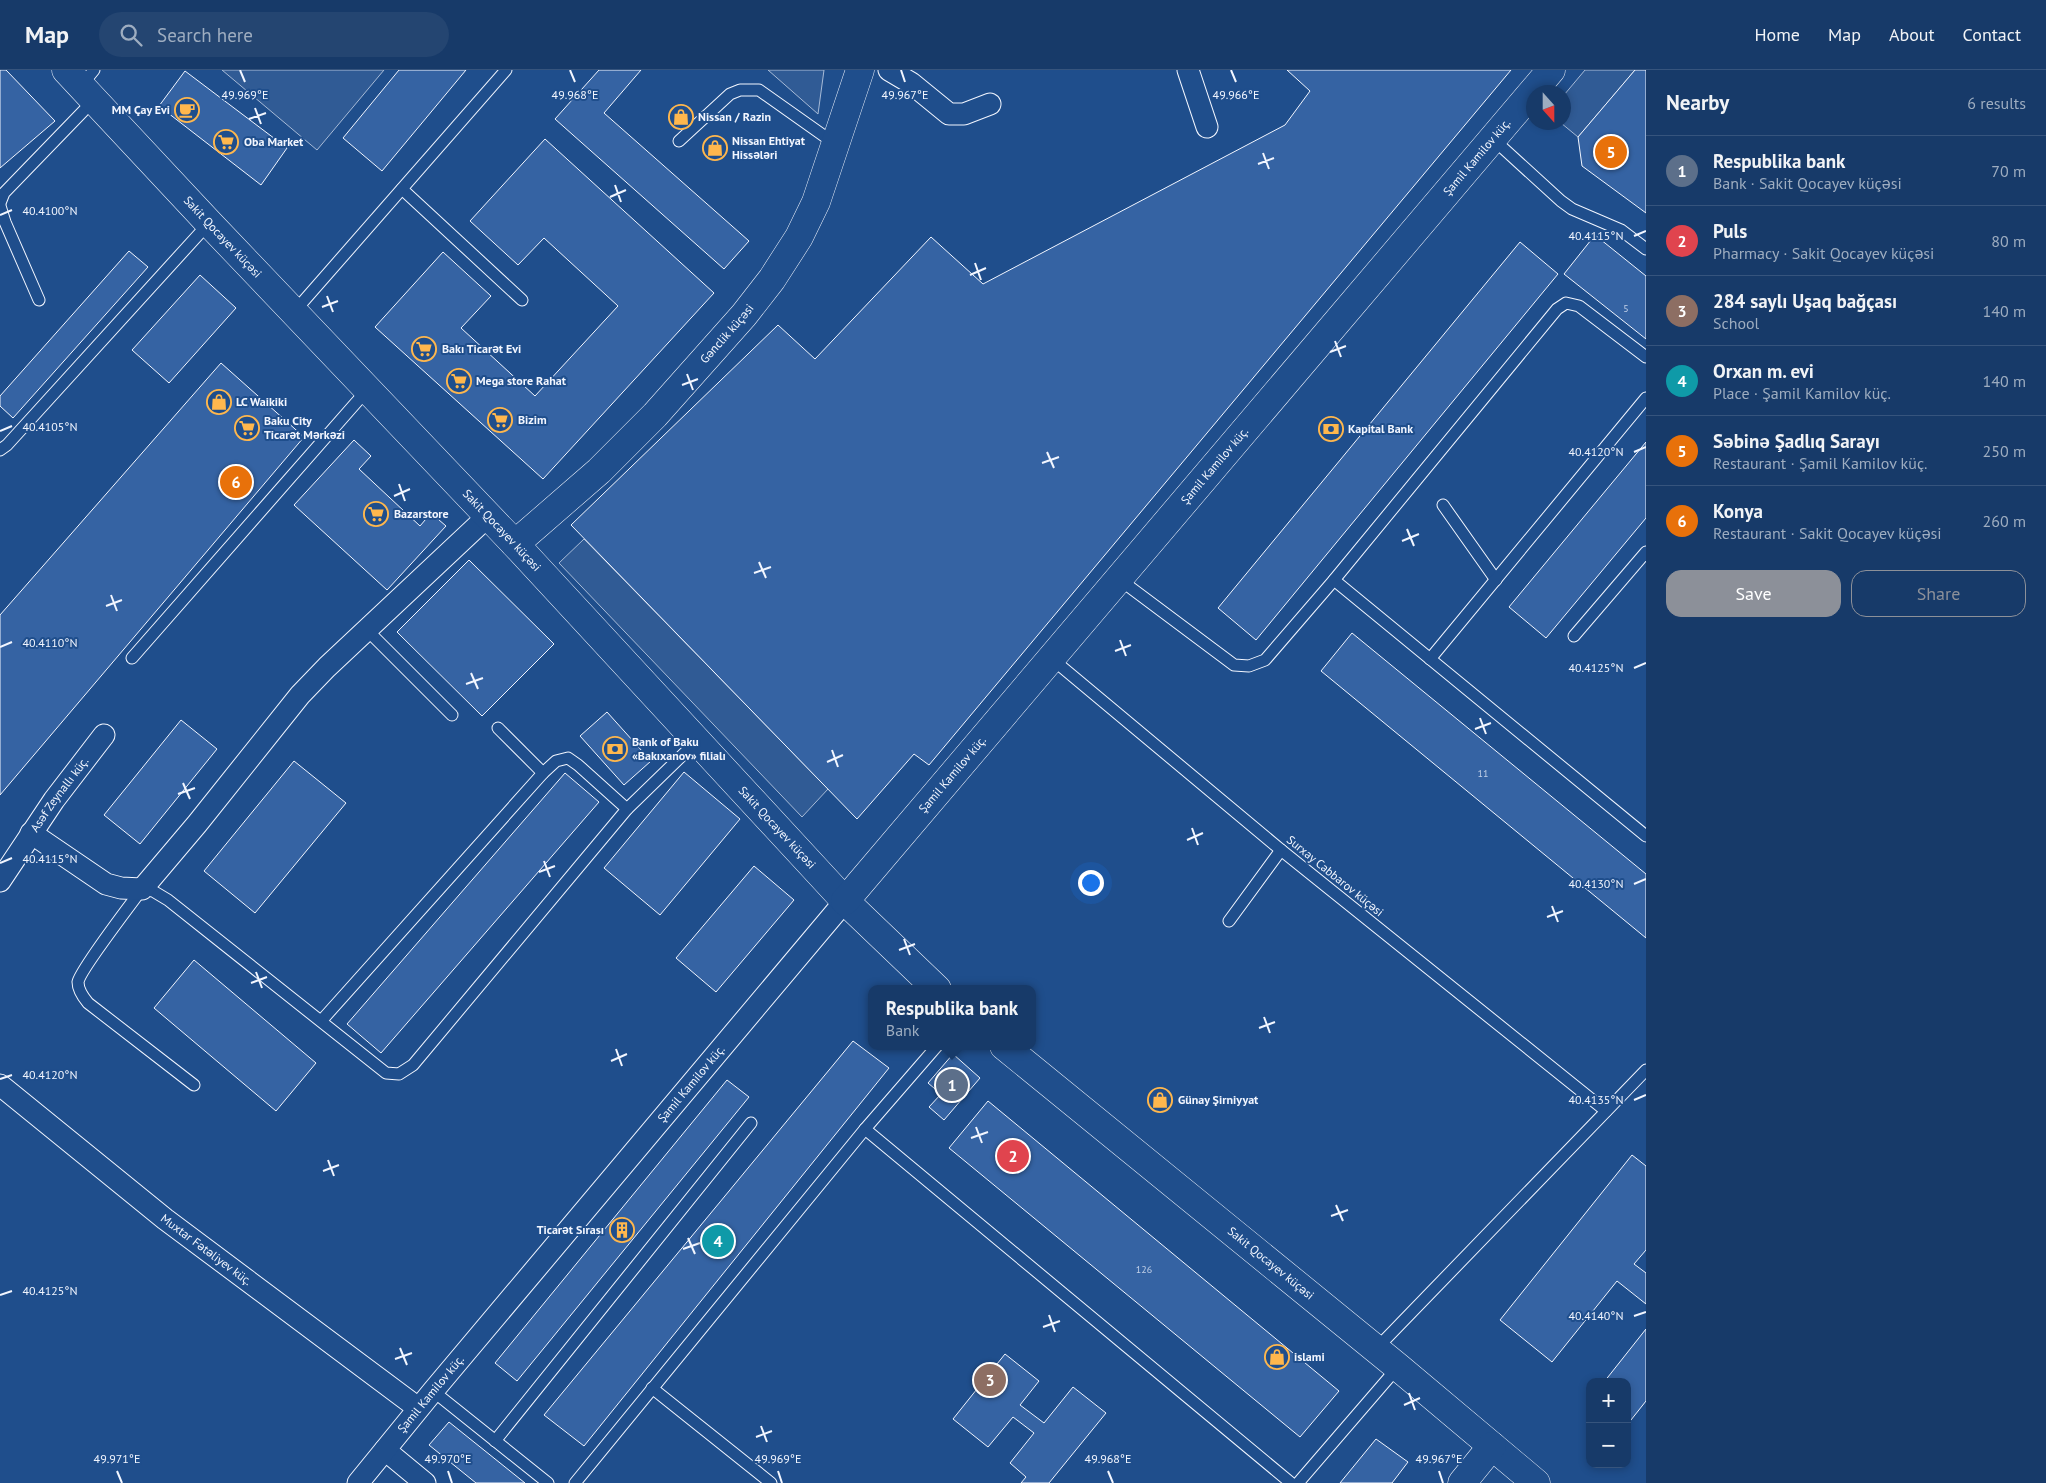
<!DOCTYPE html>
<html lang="en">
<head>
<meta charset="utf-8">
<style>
	body { margin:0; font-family:"PT Sans",sans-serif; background:#244571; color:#f1f3f6 }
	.controls { position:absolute; right:15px; bottom:15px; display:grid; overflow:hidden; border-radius:10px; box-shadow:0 2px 8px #0003 }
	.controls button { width:45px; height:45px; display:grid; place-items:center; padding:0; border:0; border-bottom:1px solid #36547d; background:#173a69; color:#f1f3f6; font:25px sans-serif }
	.compass { position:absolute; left:1526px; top:15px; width:45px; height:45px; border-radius:50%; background:#173a69; box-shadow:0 2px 8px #0003; rotate:159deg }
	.you { position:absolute; left:1090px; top:812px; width:18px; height:18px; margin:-12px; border:4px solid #fff; border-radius:50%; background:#1a73e8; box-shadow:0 0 0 8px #1a73e833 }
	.badge { display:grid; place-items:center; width:32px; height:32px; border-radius:50%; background:#8c9099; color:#fff; font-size:16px; font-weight:700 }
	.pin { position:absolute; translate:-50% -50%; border:2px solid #fff; box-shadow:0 1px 5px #0006 }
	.popup { position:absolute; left:868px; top:915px; width:168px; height:65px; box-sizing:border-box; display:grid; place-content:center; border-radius:10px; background:#173a69; filter:drop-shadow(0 1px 4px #0005); font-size:16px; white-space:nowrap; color:#9eadc0 }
	.popup b { font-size:19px; color:#f1f3f6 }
	.popup::after { content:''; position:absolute; left:50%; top:100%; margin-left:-10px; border:10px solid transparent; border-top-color:#173a69 }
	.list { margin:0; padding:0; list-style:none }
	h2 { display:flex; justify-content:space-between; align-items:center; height:65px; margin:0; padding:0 20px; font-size:21px }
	h2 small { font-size:16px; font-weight:400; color:#9eadc0 }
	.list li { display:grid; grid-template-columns:32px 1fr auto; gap:15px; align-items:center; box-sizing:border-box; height:70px; padding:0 20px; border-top:1px solid #36547d }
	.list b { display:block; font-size:19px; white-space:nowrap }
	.list p { margin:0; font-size:16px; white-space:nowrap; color:#9eadc0 }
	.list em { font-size:16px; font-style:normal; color:#9eadc0 }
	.actions { display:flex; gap:10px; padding:15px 20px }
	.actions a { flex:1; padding:11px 0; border:1px solid #8c9099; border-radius:15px; text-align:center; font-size:18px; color:#8c9099 }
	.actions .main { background:#8c9099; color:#fff }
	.icon { flex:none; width:28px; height:28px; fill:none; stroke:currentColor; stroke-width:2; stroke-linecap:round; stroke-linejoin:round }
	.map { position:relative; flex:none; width:1646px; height:1413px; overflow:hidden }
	header { display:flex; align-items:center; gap:30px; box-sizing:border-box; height:70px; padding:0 25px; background:#173a69; border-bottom:1px solid #36547d }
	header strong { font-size:24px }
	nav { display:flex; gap:28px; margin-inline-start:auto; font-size:18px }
	.search { width:350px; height:45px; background:#244571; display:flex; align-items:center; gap:12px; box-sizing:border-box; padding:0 18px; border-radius:28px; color:#9eadc0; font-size:19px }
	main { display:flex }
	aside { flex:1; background:#173a69 }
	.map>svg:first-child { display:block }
	.built { fill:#305b95; stroke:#a8bbd7 }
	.building { fill:#3563a3; stroke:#f2f6ff }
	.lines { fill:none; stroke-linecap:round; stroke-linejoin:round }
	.lane-casing { stroke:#f2f6ff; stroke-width:13 }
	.street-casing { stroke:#f2f6ff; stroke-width:23 }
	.secondary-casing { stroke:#f2f6ff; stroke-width:29 }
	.lane { stroke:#1f4e8c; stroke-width:11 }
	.street { stroke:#1f4e8c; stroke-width:21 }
	.secondary { stroke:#1f4e8c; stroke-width:28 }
	.ticks { fill:none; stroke:#f2f6ff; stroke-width:2 }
	.labels { text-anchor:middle; stroke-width:4; stroke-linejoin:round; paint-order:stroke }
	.number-label { font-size:10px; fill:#c3d1e8 }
	.poi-label { font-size:12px; font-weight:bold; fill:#f2f6ff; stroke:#1f4e8c; text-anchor:start }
	.street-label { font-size:12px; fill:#f2f6ff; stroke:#1f4e8c }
	.ticks-label { font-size:12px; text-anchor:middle; fill:#f2f6ff; stroke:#1f4e8c; stroke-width:4; stroke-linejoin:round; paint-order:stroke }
</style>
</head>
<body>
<header>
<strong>Map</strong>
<div class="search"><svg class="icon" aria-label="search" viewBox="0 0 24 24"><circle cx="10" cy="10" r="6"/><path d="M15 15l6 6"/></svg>Search here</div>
<nav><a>Home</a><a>Map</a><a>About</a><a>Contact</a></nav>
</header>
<main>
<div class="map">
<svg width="1646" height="1413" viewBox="0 0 1646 1413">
	<rect width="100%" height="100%" fill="#1f4e8c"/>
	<g class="built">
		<path d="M 222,0 L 384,0 L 317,80 Z"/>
		<path d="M 768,0 L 824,0 L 818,44 Z"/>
		<path d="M 1585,0 L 1635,0 L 1578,67 L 1561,53 L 1564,52 L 1564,25 Z"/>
		<path d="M 584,469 L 828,719 L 802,747 L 559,493 Z"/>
	</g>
	<g class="building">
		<path d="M 0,0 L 6,0 L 55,51 L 0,98 Z"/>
		<path d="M 399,0 L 466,0 L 382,101 L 343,68 Z"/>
		<path d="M 599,0 L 641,0 L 604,43 L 749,171 L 724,199 L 555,49 Z"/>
		<path d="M 1287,0 L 1511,0 L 929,695 L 914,684 L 857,749 L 571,455 L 778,255 L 815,289 L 931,167 L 983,214 L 1285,55 L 1310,21 Z"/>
		<path d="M 1635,0 L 1646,0 L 1646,143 L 1582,96 L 1578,67 Z"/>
		<path d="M 185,1 L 287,78 L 261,115 L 159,36 Z"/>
		<path d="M 545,69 L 714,223 L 543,409 L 375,257 L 443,182 L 491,226 L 461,258 L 535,326 L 618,236 L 544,168 L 518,195 L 470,151 Z"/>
		<path d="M 1595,165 L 1646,206 L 1646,269 L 1564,204 Z"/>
		<path d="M 1520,172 L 1558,204 L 1256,570 L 1218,538 Z"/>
		<path d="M 129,181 L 148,197 L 13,348 L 0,336 L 0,326 Z"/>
		<path d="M 200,205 L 236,238 L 169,313 L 132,280 Z"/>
		<path d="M 221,293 L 304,367 L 0,725 L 0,545 Z"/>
		<path d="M 354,370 L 371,386 L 359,399 L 420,456 L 431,443 L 446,456 L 387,520 L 294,435 Z"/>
		<path d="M 1646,372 L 1646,448 L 1546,568 L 1509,537 Z"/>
		<path d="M 469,490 L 554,574 L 482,646 L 397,562 Z"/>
		<path d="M 1352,563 L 1646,804 L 1646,868 L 1321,601 Z"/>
		<path d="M 607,642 L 651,691 L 624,715 L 580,666 Z"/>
		<path d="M 181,650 L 217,679 L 140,774 L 104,745 Z"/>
		<path d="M 294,691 L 346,733 L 255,843 L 204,801 Z"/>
		<path d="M 684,702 L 740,749 L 660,845 L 604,798 Z"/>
		<path d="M 565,703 L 599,732 L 381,983 L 347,954 Z"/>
		<path d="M 754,796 L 794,830 L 716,922 L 676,888 Z"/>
		<path d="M 194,890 L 316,993 L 276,1041 L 154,938 Z"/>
		<path d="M 853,971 L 889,998 L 584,1376 L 544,1345 Z"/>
		<path d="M 953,984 L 980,1008 L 944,1050 L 929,1037 L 941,1024 L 928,1013 Z"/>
		<path d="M 727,1010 L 749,1027 L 517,1311 L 495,1293 Z"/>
		<path d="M 988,1031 L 1339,1321 L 1300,1367 L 949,1078 Z"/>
		<path d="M 1632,1085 L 1646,1096 L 1646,1180 L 1634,1194 L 1646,1203 L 1646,1234 L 1617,1211 L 1552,1292 L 1500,1250 Z"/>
		<path d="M 1646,1259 L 1646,1331 L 1627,1355 L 1627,1312 L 1604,1312 Z"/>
		<path d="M 1005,1284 L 1039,1311 L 1020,1335 L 1044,1353 L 1073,1317 L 1106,1343 L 1049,1413 L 1021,1413 L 1026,1407 L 1010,1393 L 1034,1363 L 1013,1347 L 988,1377 L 953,1349 Z"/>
		<path d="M 449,1352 L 525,1413 L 476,1413 L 429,1375 Z"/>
		<path d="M 1376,1369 L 1408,1392 L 1392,1413 L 1340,1413 Z"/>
	</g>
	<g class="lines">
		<defs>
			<g id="lane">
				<path d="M 81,16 L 94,0"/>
				<path d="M 1493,69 L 1561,131 L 1572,139 L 1621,160 L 1646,179"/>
				<path d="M 679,71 L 730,24 L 740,20 L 759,20 L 834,73"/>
				<path d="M 402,119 L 522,230"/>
				<path d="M 0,133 L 4,123 L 94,30"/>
				<path d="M 0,136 L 5,152 L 39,230"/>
				<path d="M 294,242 L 506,0"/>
				<path d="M 0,380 L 7,375 L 209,153"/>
				<path d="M 1443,435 L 1496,510"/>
				<path d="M 1119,509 L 1234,595 L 1249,596 L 1265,590 L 1334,510 L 1557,239 L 1566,233 L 1579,236 L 1646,287"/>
				<path d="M 1334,510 L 1646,766"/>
				<path d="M 367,560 L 452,645"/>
				<path d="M 1574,566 L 1646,482"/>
				<path d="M 132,588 L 368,319"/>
				<path d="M 1051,588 L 1281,780 L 1606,1041"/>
				<path d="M 1430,589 L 1646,328"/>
				<path d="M 498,658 L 543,703"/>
				<path d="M 1229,851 L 1281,780"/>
				<path d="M 322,950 L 543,703 L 556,691 L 568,688 L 578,695 L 627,739"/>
				<path d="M 194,1015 L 88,933 C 83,927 78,920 78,912 C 80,900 131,834 142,819 L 153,821 L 168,830 L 386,1003 L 399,1004 L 413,995 L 627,739 L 697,671"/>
				<path d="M 865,1059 L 1291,1413"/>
				<path d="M 1376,1279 L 1646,1000"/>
				<path d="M 652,1318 L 771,1413"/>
				<path d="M 433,1321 L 548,1413"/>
				<path d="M 495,1371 L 751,1053"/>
				<path d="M 575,1413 L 865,1059 L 937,976"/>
				<path d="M 1298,1413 L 1398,1297"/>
			</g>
			<g id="street">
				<path d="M 889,0 L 911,13 L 949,44 L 964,44 L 990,34"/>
				<path d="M 1188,0 L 1207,57"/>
				<path d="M 31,763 L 106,814 L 121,818 L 142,819 L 197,754 L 300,625 L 327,597 L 488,446"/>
				<path id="s1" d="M 0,811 L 54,730 L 104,665"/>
				<path id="s2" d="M 0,1015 L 165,1149 L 418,1338"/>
				<path d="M 385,1380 L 425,1413"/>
				<path id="s3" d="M 358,1413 L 433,1321 L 845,831"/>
			</g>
			<g id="secondary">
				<path id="s4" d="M 66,0 L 209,153 L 515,474 L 845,831 L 937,919"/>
				<path id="s5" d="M 515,474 L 599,401 L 655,345 L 744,245 L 772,209 L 799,167 L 816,132 L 860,0"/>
				<path id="s6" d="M 845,831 L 1551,0"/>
				<path id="s7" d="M 1004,976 L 1398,1297 L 1536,1413"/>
				<path d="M 1462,1413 L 1492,1376"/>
			</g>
		</defs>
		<use href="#lane" class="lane-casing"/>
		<use href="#street" class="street-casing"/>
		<use href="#secondary" class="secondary-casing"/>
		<use href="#lane" class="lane"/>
		<use href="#street" class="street"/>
		<use href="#secondary" class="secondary"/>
	</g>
	<path class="ticks" d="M 240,0 L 245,12M 570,0 L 575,12M 901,0 L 905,12M 1231,0 L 1236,12M 255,38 L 261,54M 249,49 L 266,43M 1263,83 L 1269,99M 1258,94 L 1274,88M 615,115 L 621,132M 610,127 L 626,120M 0,145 L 12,140M 1634,166 L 1646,161M 975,193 L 981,210M 970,205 L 986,198M 327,226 L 333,242M 322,237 L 338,231M 1335,271 L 1341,287M 1330,282 L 1346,276M 687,304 L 693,320M 682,315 L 698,309M 0,361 L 12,356M 1047,382 L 1054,398M 1634,382 L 1646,377M 1042,393 L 1059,387M 399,414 L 405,431M 394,426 L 410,419M 1407,459 L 1414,476M 1402,471 L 1419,464M 759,492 L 766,508M 754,503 L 771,497M 111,525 L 117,541M 106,536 L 122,530M 1120,570 L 1126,586M 0,577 L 12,572M 1115,581 L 1131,575M 1634,598 L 1646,593M 471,603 L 478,619M 466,614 L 483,608M 1480,648 L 1486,664M 1475,659 L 1491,653M 832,680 L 838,697M 827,692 L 843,685M 183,713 L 190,729M 178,724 L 195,718M 1192,758 L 1198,775M 1187,770 L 1203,763M 544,791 L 550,807M 0,793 L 12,788M 539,802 L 555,796M 1634,814 L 1646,809M 1552,836 L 1558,852M 1547,847 L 1563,841M 904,869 L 910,885M 899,880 L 915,874M 256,902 L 262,918M 251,913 L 267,907M 1264,947 L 1270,963M 1259,958 L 1275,952M 616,979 L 622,996M 611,991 L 627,984M 0,1009 L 12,1005M 1634,1030 L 1646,1025M 976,1057 L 982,1073M 971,1068 L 988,1062M 328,1090 L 334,1106M 323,1101 L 339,1095M 1336,1135 L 1343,1151M 1331,1146 L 1348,1140M 688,1168 L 695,1184M 683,1179 L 700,1173M 0,1225 L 12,1221M 1049,1245 L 1055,1262M 1634,1246 L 1646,1242M 1043,1257 L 1060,1251M 400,1278 L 407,1295M 395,1289 L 412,1283M 1409,1323 L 1415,1340M 1404,1335 L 1420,1328M 761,1356 L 767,1372M 756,1367 L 772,1361M 117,1401 L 122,1413M 448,1401 L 452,1413M 778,1401 L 782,1413M 1108,1401 L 1113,1413M 1439,1401 L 1443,1413"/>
	<defs>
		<symbol id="cafe-ring" viewBox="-11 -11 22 22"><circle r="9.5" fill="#1f4e8c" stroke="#ffb74d" stroke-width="1.5"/><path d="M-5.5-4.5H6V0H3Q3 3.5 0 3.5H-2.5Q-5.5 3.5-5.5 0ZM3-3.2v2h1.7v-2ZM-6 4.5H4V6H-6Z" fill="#ffb74d"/></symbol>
		<symbol id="shop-ring" viewBox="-11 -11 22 22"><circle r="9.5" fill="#1f4e8c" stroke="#ffb74d" stroke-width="1.5"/><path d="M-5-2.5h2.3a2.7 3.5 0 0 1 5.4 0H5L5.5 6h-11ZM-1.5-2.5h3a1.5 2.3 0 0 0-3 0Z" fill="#ffb74d"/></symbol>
		<symbol id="supermarket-ring" viewBox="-11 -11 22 22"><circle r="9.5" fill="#1f4e8c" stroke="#ffb74d" stroke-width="1.5"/><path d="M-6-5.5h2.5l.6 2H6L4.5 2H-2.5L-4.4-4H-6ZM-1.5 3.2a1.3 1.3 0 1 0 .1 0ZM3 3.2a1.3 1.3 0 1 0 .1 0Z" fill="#ffb74d"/></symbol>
		<symbol id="bank-ring" viewBox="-11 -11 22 22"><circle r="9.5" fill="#1f4e8c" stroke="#ffb74d" stroke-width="1.5"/><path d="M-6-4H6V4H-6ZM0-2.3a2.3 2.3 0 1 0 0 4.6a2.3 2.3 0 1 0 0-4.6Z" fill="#ffb74d"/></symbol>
		<symbol id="building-ring" viewBox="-11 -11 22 22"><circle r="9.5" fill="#1f4e8c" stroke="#ffb74d" stroke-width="1.5"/><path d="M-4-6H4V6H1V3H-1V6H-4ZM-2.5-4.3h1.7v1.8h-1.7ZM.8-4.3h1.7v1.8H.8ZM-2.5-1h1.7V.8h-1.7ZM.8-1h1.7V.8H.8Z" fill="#ffb74d"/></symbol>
	</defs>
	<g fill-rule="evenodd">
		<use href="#cafe-ring" x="173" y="26" width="28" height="28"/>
		<use href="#shop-ring" x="667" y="33" width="28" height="28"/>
		<use href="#supermarket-ring" x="212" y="58" width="28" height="28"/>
		<use href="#shop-ring" x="701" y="64" width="28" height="28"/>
		<use href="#supermarket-ring" x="410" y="265" width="28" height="28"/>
		<use href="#supermarket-ring" x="445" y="297" width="28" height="28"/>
		<use href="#shop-ring" x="205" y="318" width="28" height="28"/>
		<use href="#supermarket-ring" x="486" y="336" width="28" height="28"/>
		<use href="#supermarket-ring" x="233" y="344" width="28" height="28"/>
		<use href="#bank-ring" x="1317" y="345" width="28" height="28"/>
		<use href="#supermarket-ring" x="362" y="430" width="28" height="28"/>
		<use href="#bank-ring" x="601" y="665" width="28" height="28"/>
		<use href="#shop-ring" x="1146" y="1016" width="28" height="28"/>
		<use href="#building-ring" x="608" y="1146" width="28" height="28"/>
		<use href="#shop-ring" x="1263" y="1273" width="28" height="28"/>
	</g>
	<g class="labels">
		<g class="number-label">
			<text x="1626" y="242">5</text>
			<text x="1483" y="707">11</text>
			<text x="1144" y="1203">126</text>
		</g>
		<g class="poi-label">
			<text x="170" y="44" text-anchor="end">MM Çay Evi</text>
			<text x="698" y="51">Nissan / Razin</text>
			<text x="732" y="75">Nissan Ehtiyat<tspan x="732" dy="14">Hissələri</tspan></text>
			<text x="244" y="76">Oba Market</text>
			<text x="442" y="283">Bakı Ticarət Evi</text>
			<text x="476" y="315">Mega store Rahat</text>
			<text x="236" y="336">LC Waikiki</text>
			<text x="518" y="354">Bizim</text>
			<text x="264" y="355">Baku City<tspan x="264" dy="14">Ticarət Mərkəzi</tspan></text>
			<text x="1348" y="363">Kapital Bank</text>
			<text x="394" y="448">Bazarstore</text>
			<text x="632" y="676">Bank of Baku<tspan x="632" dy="14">«Bakıxanov» filialı</tspan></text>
			<text x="1178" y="1034">Günay Şirniyyat</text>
			<text x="604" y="1164" text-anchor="end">Ticarət Sırası</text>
			<text x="1294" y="1291">islami</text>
		</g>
		<g class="street-label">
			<text dy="4" stroke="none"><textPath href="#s6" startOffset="976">Şamil Kamilov küç.</textPath></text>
			<text dy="4" stroke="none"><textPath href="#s4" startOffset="229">Sakit Qocayev küçəsi</textPath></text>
			<text dy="4" stroke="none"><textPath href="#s5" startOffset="299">Gənclik küçəsi</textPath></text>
			<text dy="4" stroke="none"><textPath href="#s6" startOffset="571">Şamil Kamilov küç.</textPath></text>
			<text dy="4" stroke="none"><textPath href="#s4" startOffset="634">Sakit Qocayev küçəsi</textPath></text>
			<text dy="4" stroke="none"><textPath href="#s6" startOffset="166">Şamil Kamilov küç.</textPath></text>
			<text dy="4" stroke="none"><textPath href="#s1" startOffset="105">Asəf Zeynallı küç.</textPath></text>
			<text dy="4" stroke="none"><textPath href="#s4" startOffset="1039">Sakit Qocayev küçəsi</textPath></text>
			<text transform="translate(1335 806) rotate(39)" y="4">Surxay Cabbarov küçəsi</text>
			<text dy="4" stroke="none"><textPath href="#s3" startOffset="520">Şamil Kamilov küç.</textPath></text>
			<text dy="4" stroke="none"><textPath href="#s2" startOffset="264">Muxtar Fətəliyev küç.</textPath></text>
			<text dy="4" stroke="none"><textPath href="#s7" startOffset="344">Sakit Qocayev küçəsi</textPath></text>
			<text dy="4" stroke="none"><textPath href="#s3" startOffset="115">Şamil Kamilov küç.</textPath></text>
		</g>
	</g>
	<g class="ticks-label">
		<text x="245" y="29">49.969°E</text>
		<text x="575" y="29">49.968°E</text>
		<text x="905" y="29">49.967°E</text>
		<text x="1236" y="29">49.966°E</text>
		<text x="50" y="145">40.4100°N</text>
		<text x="1596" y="170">40.4115°N</text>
		<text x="50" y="361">40.4105°N</text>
		<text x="1596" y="386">40.4120°N</text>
		<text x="50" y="577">40.4110°N</text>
		<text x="1596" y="602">40.4125°N</text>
		<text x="50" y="793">40.4115°N</text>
		<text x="1596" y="818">40.4130°N</text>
		<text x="50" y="1009">40.4120°N</text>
		<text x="1596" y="1034">40.4135°N</text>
		<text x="50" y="1225">40.4125°N</text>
		<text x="1596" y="1250">40.4140°N</text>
		<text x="117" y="1393">49.971°E</text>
		<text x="448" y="1393">49.970°E</text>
		<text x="778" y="1393">49.969°E</text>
		<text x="1108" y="1393">49.968°E</text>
		<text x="1439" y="1393">49.967°E</text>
	</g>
</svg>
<div class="controls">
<button>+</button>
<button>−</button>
</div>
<svg class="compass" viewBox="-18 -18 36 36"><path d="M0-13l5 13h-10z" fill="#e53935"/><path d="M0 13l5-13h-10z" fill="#9eadc0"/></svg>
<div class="you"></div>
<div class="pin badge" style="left:952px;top:1015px;background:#5c6f8a">1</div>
<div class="popup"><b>Respublika bank</b>Bank</div>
<div class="pin badge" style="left:1013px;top:1086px;background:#e0444e">2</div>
<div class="pin badge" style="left:990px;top:1310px;background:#8d6e63">3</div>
<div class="pin badge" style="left:718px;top:1171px;background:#0f9aa8">4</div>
<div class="pin badge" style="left:1611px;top:82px;background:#e8710a">5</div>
<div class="pin badge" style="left:236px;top:412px;background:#e8710a">6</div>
</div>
<aside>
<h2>Nearby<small>6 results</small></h2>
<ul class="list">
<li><span class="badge" style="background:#5c6f8a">1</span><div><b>Respublika bank</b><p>Bank · Sakit Qocayev küçəsi</p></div><em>70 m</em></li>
<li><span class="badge" style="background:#e0444e">2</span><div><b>Puls</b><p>Pharmacy · Sakit Qocayev küçəsi</p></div><em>80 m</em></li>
<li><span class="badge" style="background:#8d6e63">3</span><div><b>284 saylı Uşaq bağçası</b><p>School</p></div><em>140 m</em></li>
<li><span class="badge" style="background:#0f9aa8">4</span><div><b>Orxan m. evi</b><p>Place · Şamil Kamilov küç.</p></div><em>140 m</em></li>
<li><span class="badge" style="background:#e8710a">5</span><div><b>Səbinə Şadlıq Sarayı</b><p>Restaurant · Şamil Kamilov küç.</p></div><em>250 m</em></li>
<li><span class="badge" style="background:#e8710a">6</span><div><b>Konya</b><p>Restaurant · Sakit Qocayev küçəsi</p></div><em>260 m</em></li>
</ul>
<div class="actions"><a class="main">Save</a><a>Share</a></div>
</aside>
</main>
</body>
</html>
